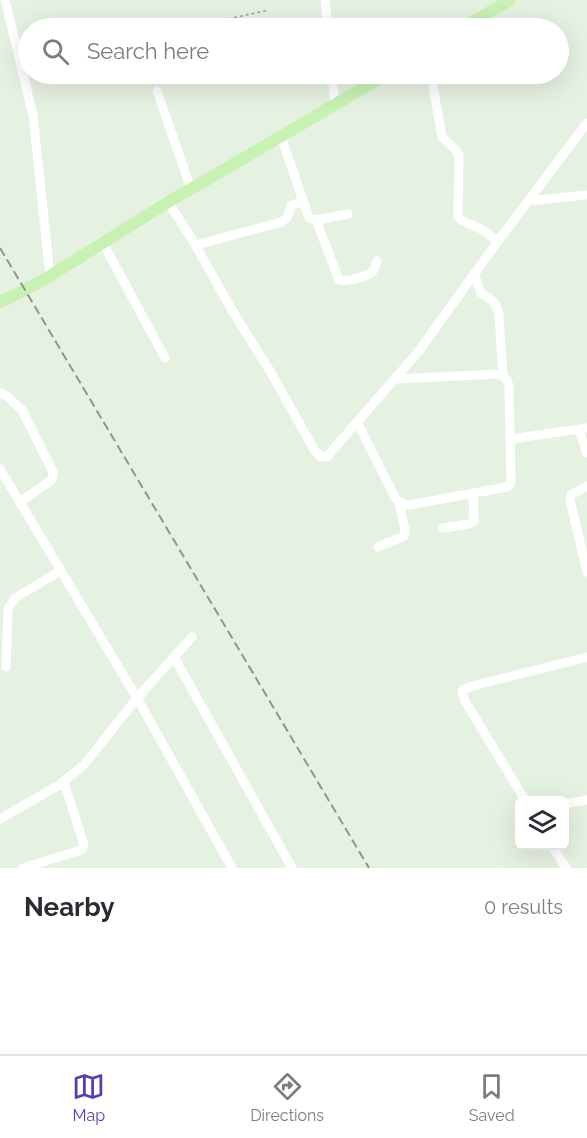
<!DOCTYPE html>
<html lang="en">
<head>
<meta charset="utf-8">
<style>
	body { margin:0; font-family:Raleway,sans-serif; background:#f2f2f3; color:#2b2b33 }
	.controls { position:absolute; right:18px; bottom:18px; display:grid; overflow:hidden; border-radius:9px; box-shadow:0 6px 24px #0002 }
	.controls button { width:54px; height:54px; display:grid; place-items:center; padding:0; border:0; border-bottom:2px solid #e1e1e2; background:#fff; color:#2b2b33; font:30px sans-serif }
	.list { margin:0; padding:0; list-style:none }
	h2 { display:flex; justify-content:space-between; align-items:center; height:78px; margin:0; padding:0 24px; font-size:26px }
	h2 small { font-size:20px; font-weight:400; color:#7c7c81 }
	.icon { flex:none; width:33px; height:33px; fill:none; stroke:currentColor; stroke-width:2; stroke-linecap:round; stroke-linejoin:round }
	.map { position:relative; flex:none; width:587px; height:868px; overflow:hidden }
	.search { position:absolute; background:#fff; box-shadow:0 6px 24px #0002; left:18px; right:18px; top:18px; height:66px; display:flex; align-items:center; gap:15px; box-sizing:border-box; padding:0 21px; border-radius:33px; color:#7c7c81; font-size:22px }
	.sheet { height:186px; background:#fff }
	nav { display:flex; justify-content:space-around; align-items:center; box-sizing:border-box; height:84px; border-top:2px solid #e1e1e2; background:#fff; font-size:16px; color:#7c7c81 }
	nav a { display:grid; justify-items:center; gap:3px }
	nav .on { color:#543db5 }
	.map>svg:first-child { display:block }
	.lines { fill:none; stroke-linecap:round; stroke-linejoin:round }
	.path { stroke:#949d91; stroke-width:1.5; stroke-dasharray:3 3; stroke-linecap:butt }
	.minor { stroke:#fff; stroke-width:9 }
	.major { stroke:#c8f2b3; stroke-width:12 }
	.rail { stroke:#8f978b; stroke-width:2; stroke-dasharray:9 4.5; stroke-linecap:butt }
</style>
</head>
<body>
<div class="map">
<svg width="587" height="868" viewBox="0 0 587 868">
	<rect width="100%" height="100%" fill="#e6f2e1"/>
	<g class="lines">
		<path class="path" d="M 187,28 L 269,10"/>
		<g class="minor">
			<path d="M 5,0 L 33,115 L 50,276"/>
			<path d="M 325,0 L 328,28"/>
			<path d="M 332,74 L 335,104"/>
			<path d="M 431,74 L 442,137 L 455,149 L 459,155 L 458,216 L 461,220 L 481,229 L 498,241"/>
			<path d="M 157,91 L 191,189"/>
			<path d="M 281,136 L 309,218 L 316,220 L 348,214"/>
			<path d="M 528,201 L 587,195"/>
			<path d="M 168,202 L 192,239 L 233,312 L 270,371 L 315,451 L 321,457 L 328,456 L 331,452 L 418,352 L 498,241 L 587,123"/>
			<path d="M 316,220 L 339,280 C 346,282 368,277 373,271 C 375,268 376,264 377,261"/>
			<path d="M 103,243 L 165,358"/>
			<path d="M 196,245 L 282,222 L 287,218 L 291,206 L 303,201"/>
			<path d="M 474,274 L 481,293 C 492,302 494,297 499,314 L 503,375"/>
			<path d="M 0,393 L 8,397 L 22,410 L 53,472 L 52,479 L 50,481 L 20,502"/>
			<path d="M 357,422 L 396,499 L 403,504 L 409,505 L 507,487 L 510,485 L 511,481 L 509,389 C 509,382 507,377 500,374 L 395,379"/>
			<path d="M 579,430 L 587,453"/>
			<path d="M 510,439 L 587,428"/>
			<path d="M 0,469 L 137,698 L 232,868"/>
			<path d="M 587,486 L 571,495 L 570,500 L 587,572"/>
			<path d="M 443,528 L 469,524 L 474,521 L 473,493"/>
			<path d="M 378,547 L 404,536 L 405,530 L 399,502"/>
			<path d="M 174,657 L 292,868"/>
			<path d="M 6,667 L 8,609 L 15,598 L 60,571"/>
			<path d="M 525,800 L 465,701 L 462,691 L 464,689 L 480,684 L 587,657"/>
			<path d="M 564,804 L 587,800"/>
			<path d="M 0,819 L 59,785 L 84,765 L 137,698 L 192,637"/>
			<path d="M 552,846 L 566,868"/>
			<path d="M 23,868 L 81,850 L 84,845 L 64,782"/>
		</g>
		<g class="major">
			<path d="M 463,28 L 510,0"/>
			<path d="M 0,302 L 25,290 L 50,276 L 168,202 L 210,178 L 387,74"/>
		</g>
		<path class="rail" d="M 0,248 L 369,868"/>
	</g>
</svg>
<div class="controls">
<button><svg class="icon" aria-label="layers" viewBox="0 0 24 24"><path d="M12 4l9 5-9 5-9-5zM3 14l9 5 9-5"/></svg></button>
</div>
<div class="search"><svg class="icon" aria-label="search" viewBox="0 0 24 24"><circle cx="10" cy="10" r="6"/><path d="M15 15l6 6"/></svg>Search here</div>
</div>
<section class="sheet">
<h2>Nearby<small>0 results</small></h2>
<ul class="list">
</ul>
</section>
<nav>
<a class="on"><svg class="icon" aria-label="map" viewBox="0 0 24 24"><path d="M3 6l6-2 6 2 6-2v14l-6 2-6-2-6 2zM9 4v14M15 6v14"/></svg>Map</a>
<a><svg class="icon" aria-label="directions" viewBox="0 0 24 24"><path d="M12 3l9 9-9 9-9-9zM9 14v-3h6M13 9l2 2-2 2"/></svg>Directions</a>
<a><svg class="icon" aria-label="saved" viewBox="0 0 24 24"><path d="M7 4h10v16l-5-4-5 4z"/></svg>Saved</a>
</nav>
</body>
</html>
